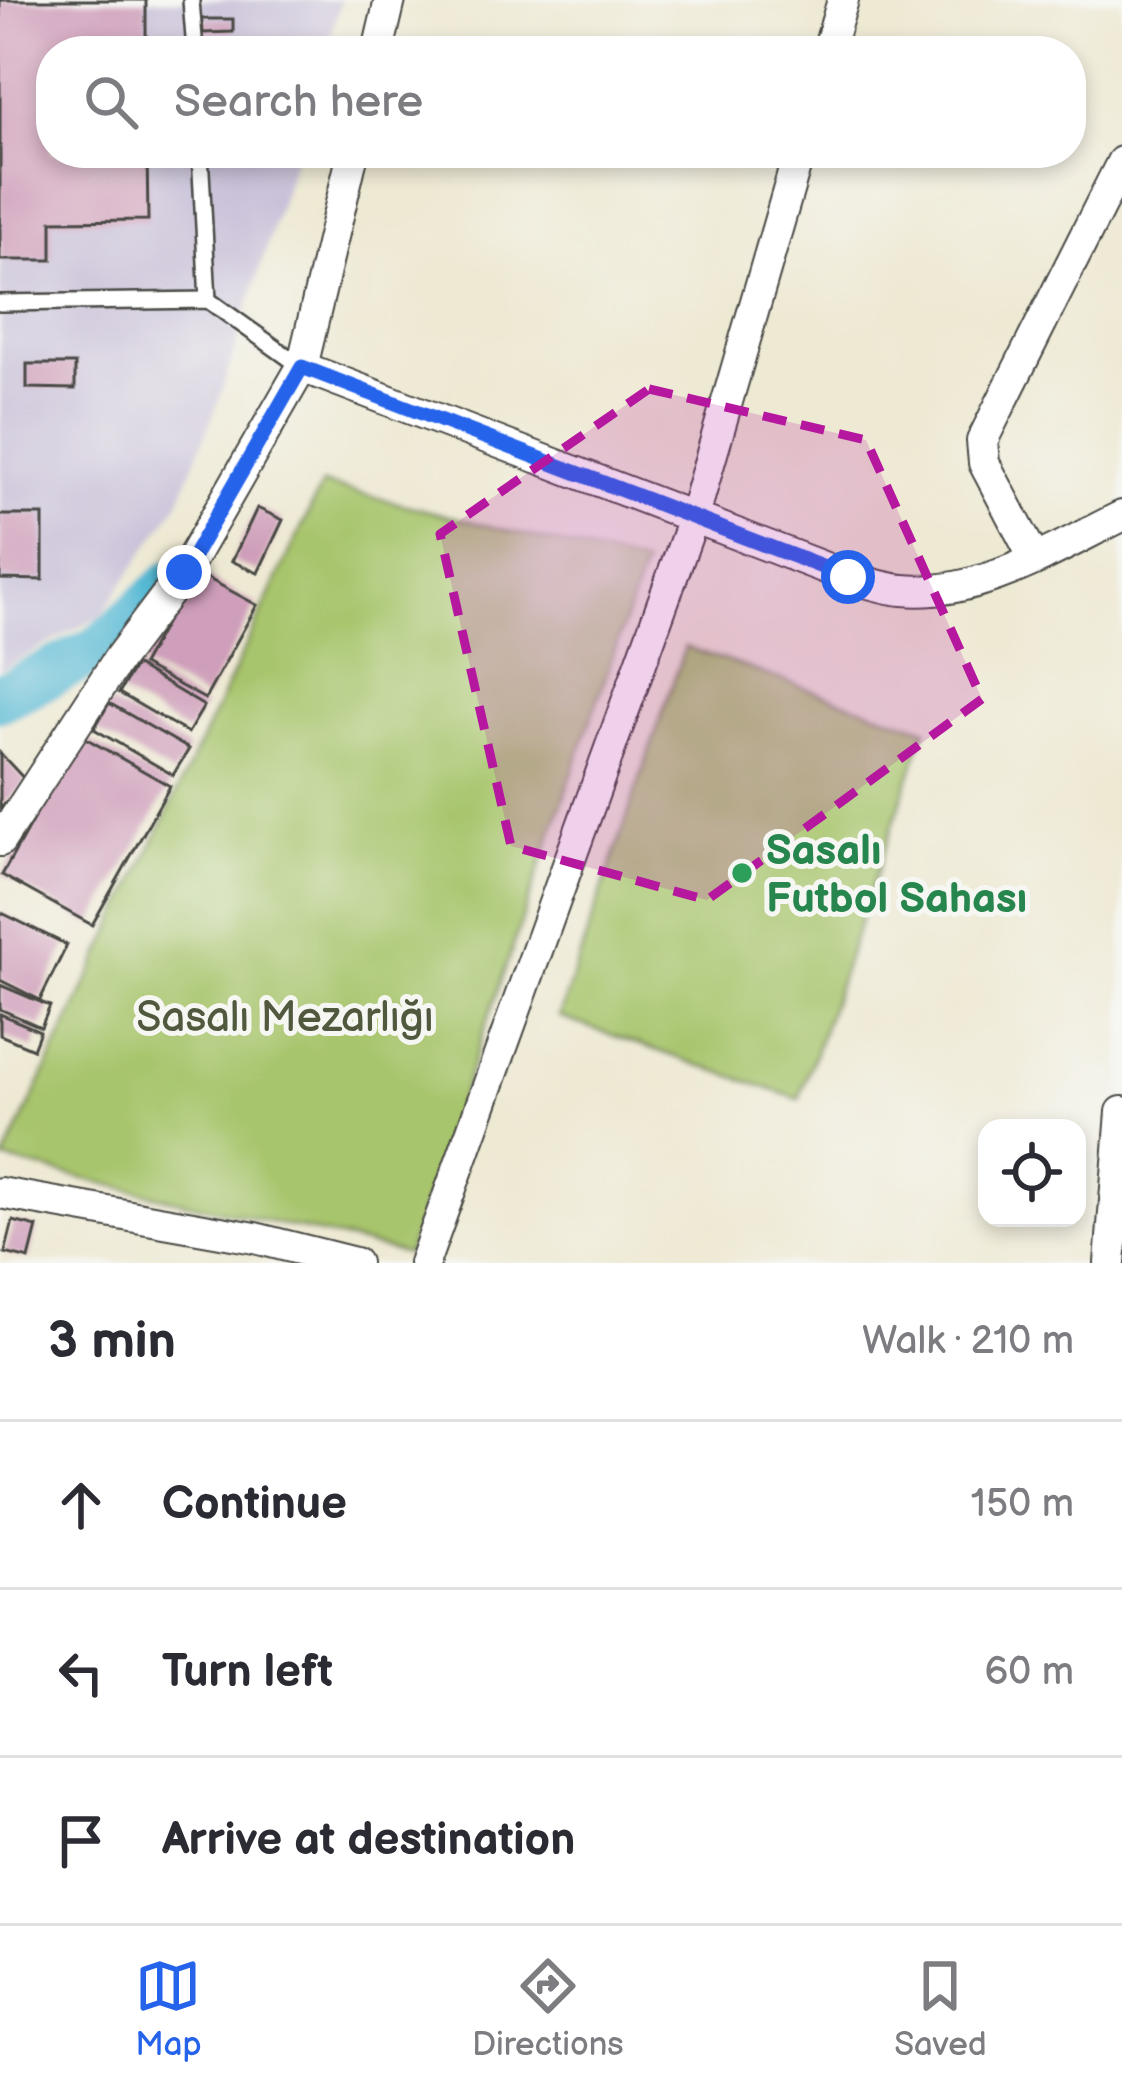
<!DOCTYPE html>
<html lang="en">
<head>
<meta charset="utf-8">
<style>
	body { margin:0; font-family:"Balsamiq Sans",sans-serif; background:#f7f7f7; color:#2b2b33 }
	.controls { position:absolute; right:36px; bottom:36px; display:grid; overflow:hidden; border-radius:24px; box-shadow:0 6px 18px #0003 }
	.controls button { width:108px; height:108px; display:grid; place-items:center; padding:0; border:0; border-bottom:3px solid #e1e1e2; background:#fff; color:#2b2b33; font:60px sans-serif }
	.stop { position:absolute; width:36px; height:36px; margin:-27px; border:9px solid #2563eb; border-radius:50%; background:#fff }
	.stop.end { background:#2563eb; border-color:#fff; box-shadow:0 3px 12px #0008 }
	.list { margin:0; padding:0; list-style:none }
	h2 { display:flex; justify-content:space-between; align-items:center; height:156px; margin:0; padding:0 48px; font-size:51px }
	h2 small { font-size:39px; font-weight:400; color:#7c7c81 }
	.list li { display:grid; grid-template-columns:78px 1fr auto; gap:36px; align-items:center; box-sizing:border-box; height:168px; padding:0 48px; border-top:3px solid #e1e1e2 }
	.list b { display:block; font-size:45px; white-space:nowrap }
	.list em { font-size:39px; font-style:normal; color:#7c7c81 }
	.icon { flex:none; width:66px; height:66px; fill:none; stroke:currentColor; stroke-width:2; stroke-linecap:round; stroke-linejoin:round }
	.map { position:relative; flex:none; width:1122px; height:1263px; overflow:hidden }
	.search { position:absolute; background:#fff; box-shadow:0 6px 18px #0003; left:36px; right:36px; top:36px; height:132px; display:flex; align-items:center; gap:30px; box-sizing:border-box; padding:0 42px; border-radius:48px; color:#7c7c81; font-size:45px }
	.sheet { height:660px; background:#fff }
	nav { display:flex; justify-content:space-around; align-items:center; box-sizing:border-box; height:168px; border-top:3px solid #e1e1e2; background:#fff; font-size:33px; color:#7c7c81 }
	nav a { display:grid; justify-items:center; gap:6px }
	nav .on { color:#2563eb }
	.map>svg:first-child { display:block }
	.industrial { fill:#c8bfd8 }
	.green { fill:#a7c56c; stroke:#69784c; stroke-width:3 }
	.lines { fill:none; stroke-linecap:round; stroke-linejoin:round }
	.river { stroke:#56b9d4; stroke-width:48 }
	.building { fill:#cf9eba }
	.lane-casing { stroke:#484844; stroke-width:20 }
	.street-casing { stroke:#484844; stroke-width:34 }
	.lane { stroke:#fff; stroke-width:15 }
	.street { stroke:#fff; stroke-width:30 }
	.route { stroke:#2563eb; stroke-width:15 }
	.marked { fill:#b5179e; fill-opacity:0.2; stroke:#b5179e; stroke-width:9; stroke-dasharray:24 15; stroke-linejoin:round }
	.leisure-dot { fill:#2e9e5b; stroke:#f6f6f2; stroke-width:4.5 }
	.labels { text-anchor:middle; stroke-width:10; stroke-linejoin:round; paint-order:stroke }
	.leisure-label { font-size:42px; font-weight:bold; fill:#27864d; stroke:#f6f6f2; text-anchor:start }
	.park-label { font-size:42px; fill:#50593e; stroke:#f6f6f2 }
</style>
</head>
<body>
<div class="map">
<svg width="1122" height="1263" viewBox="0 0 1122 1263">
	<rect width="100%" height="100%" fill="#f6f6f2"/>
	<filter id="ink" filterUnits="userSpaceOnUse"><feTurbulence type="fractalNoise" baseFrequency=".00833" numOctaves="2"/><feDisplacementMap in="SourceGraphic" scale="24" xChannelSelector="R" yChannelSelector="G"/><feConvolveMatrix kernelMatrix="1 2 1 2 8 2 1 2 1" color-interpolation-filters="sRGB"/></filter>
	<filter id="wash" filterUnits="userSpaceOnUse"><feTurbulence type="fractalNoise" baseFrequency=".004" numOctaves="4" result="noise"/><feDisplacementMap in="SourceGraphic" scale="48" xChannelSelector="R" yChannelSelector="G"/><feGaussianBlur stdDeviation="2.7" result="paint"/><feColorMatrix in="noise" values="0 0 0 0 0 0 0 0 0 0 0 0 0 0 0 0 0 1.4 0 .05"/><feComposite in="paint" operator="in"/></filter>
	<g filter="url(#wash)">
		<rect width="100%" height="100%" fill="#eee9d3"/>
		<path class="industrial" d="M 0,0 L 341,0 L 326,51 L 51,51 L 51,153 L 296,153 L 219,400 L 179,502 L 101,615 L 0,670 Z"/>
		<g class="green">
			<path d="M 322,484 L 644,565 L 407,1254 L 4,1160 Z"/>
			<path d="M 685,647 L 926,729 L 799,1099 L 559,1017 Z"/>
		</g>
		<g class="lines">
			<path class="river" d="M 0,698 L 101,648 L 172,584"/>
		</g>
		<g id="blocks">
			<g class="building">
				<path d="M 0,0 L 146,0 L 146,51 L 51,51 L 51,153 L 147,153 L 148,220 L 52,221 L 52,260 L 0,260 Z"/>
				<path d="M 202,19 L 233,19 L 233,32 L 203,33 Z"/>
				<path d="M 27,364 L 75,364 L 75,389 L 27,388 Z"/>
				<path d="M 257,508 L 283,520 L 258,573 L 232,561 Z"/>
				<path d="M 0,515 L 43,515 L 43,580 L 0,579 Z"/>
				<path d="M 194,571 L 257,605 L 205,699 L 142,665 Z"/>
				<path d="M 135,665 L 204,706 L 188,733 L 119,693 Z"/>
				<path d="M 109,703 L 189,749 L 173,775 L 94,729 Z"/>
				<path d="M 80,735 L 170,786 L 92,925 L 2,875 Z"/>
				<path d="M 0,753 L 27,782 L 0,808 Z"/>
				<path d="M 0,912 L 67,945 L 40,1000 L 0,980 Z"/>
				<path d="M 0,985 L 50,1006 L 41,1027 L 0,1009 Z"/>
				<path d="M 0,1014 L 40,1031 L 33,1049 L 0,1035 Z"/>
				<path d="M 13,1221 L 37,1227 L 29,1259 L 5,1253 Z"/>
			</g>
		</g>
	</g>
	<g filter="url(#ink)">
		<use href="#blocks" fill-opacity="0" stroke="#484844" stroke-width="3"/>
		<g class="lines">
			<defs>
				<g id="lane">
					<path d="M 191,0 L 195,51"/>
					<path d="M 200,153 L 208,300"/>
					<path d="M 0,303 L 208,300 L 302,367"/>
				</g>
				<g id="street">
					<path d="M 378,51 L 390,0"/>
					<path d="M 828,51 L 843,0"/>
					<path d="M 302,367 L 849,577 C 866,582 885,589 903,590 C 980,597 1056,548 1122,516"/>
					<path d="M 1034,558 L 984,463 L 982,441 L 1122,162"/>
					<path d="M 0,841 L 119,658 L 184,572 L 302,367 L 353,153"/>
					<path d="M 0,1193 L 255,1238 L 355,1263"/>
					<path d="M 424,1263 L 693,519 L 799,153"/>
					<path d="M 1110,1263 L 1122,1112"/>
				</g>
			</defs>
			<use href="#lane" class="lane-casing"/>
			<use href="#street" class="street-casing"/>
			<use href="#lane" class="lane"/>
			<use href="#street" class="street"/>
		</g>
	</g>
	<g class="lines" filter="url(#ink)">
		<path class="route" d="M 184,572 L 302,367 L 848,577"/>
	</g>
	<path class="marked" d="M 649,389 L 866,440 L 982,699 L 707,900 L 511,846 L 440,534 Z"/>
	<circle class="leisure-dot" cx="742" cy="873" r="12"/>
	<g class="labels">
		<g class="leisure-label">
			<text x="766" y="864">Sasalı<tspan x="766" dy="48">Futbol Sahası</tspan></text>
		</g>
		<g class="park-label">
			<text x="285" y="1031">Sasalı Mezarlığı</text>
		</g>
	</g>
</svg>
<div class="controls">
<button><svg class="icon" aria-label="locate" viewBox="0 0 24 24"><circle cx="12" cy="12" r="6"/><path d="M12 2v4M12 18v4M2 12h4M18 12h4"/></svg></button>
</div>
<div class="stop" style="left:848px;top:577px"></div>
<div class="stop end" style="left:184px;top:572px"></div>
<div class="search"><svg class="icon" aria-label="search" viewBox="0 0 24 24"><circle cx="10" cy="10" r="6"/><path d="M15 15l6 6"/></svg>Search here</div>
</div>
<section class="sheet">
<h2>3 min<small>Walk · 210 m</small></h2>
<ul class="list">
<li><svg class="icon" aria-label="ahead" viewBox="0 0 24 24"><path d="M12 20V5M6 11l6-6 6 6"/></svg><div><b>Continue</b></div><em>150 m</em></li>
<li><svg class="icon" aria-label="left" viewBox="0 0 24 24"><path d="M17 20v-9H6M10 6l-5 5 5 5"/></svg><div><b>Turn left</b></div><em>60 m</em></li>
<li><svg class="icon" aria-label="arrive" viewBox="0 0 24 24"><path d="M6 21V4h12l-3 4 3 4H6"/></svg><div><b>Arrive at destination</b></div></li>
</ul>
</section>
<nav>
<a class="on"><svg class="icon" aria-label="map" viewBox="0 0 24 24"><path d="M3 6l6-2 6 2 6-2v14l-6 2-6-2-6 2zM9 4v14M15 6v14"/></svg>Map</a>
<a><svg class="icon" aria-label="directions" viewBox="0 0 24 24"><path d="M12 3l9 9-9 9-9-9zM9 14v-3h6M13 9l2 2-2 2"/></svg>Directions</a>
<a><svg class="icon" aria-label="saved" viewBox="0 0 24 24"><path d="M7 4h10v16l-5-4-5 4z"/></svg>Saved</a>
</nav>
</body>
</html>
